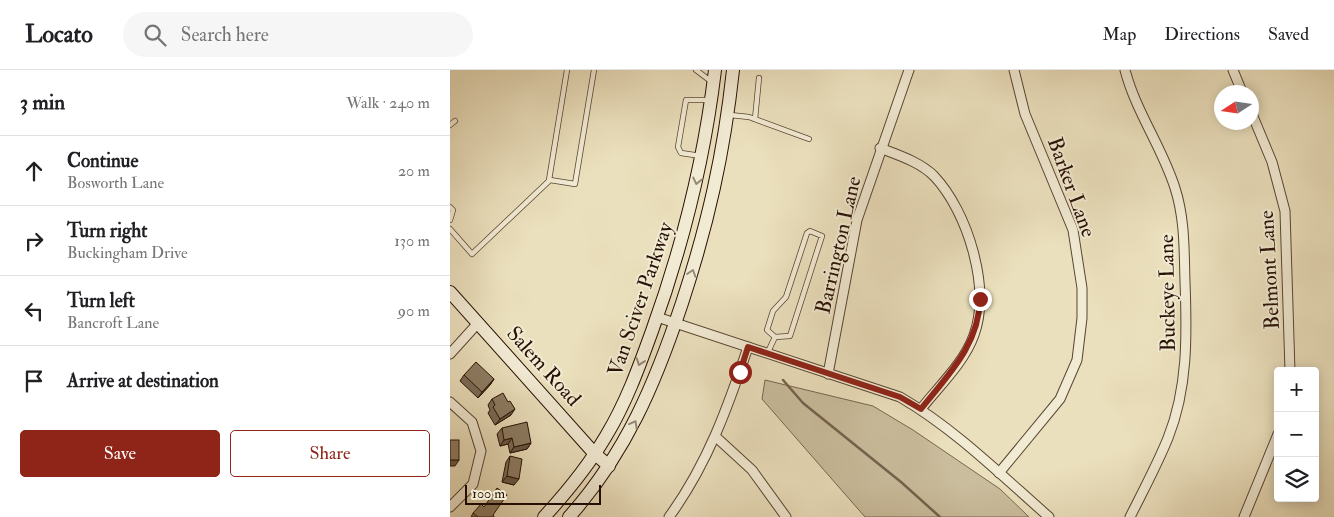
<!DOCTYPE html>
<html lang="en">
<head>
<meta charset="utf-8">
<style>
	body { margin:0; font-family:"IM FELL Double Pica",serif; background:#f6f6f6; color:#202124 }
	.controls { position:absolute; right:15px; bottom:15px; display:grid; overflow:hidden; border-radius:5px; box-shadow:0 2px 12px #0003 }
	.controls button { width:45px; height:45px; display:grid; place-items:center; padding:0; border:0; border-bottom:1px solid #e0e0e0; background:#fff; color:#202124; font:25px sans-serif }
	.compass { position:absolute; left:764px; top:15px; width:45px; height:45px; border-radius:50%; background:#fff; box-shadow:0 2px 12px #0003; rotate:258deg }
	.scale { position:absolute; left:15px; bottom:12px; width:136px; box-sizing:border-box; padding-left:5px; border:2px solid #271003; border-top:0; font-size:14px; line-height:18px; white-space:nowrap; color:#271003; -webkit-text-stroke:4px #f2ebd4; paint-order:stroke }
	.stop { position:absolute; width:15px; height:15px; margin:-11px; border:4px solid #8f2418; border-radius:50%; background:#fff }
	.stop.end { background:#8f2418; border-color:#fff; box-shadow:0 1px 5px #0008 }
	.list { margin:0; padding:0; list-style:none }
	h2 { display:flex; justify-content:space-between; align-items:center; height:65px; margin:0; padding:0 20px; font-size:21px }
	h2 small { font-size:16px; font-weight:400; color:#757577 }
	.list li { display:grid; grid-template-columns:32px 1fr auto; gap:15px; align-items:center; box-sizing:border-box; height:70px; padding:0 20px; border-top:1px solid #e0e0e0 }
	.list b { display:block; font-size:19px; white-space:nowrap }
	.list p { margin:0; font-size:16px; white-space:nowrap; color:#757577 }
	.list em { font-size:16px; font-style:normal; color:#757577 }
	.actions { display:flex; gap:10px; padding:15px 20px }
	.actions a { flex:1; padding:11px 0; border:1px solid #8f2418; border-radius:5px; text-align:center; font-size:18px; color:#8f2418 }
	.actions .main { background:#8f2418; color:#fff }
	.icon { flex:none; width:28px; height:28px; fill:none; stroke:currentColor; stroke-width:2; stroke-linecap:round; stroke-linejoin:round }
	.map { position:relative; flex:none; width:884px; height:447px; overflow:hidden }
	header { display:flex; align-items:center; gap:30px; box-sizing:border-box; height:70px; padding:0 25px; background:#fff; border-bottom:1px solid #e0e0e0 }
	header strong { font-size:24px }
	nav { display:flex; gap:28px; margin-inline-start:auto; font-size:18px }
	.search { width:350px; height:45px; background:#f6f6f6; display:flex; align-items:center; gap:12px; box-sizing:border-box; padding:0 18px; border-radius:28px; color:#757577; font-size:19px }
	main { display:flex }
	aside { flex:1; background:#fff }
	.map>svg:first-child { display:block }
	.green { fill:#cabd9d; stroke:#786650 }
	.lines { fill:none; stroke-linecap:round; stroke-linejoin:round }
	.stream { stroke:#74624d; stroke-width:2.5 }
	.lane-casing { stroke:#584432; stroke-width:6 }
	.street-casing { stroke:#584432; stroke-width:11 }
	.secondary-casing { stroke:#271003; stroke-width:14 }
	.lane { stroke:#f2ebd4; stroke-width:4.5 }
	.street { stroke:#f2ebd4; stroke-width:9 }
	.secondary { stroke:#f2ebd4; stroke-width:12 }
	.wall { fill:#796b56; stroke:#271003 }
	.shaded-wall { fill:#635746; stroke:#271003 }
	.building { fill:#8d7c64; stroke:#271003 }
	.oneway { stroke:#978876 }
	.route { stroke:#8f2418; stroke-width:6 }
	.labels { text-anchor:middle; stroke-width:4; stroke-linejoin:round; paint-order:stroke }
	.street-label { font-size:21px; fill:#271003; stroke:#f2ebd4 }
</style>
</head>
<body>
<header>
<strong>Locato</strong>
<div class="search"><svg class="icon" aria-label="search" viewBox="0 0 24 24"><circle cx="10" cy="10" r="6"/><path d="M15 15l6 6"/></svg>Search here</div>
<nav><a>Map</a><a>Directions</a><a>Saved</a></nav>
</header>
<main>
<aside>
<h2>3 min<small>Walk · 240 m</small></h2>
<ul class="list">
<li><svg class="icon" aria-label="ahead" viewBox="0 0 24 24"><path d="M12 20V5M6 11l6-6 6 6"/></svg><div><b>Continue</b><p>Bosworth Lane</p></div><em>20 m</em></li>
<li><svg class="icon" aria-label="right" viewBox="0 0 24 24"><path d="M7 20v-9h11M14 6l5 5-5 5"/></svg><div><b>Turn right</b><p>Buckingham Drive</p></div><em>130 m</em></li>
<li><svg class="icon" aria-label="left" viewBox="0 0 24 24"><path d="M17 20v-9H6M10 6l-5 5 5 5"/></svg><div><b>Turn left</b><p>Bancroft Lane</p></div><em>90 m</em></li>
<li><svg class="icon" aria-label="arrive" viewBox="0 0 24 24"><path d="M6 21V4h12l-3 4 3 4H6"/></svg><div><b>Arrive at destination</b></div></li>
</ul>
<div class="actions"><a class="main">Save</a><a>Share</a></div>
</aside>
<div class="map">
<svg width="884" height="447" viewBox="0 0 884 447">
	<rect width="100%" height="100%" fill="#ebe0bd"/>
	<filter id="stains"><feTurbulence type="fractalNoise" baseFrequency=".004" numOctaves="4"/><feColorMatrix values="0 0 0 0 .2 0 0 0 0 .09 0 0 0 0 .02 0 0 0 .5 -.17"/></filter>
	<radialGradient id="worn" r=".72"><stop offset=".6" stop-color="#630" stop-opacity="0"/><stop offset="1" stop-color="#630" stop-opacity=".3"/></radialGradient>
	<path class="green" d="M 315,310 L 423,336 L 463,360 L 550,419 L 579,447 L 415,447 L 312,329 Z"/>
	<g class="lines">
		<path class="stream" d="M 333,310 L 353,333 L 451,412 L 490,447"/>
		<defs>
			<g id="lane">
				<path d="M 246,0 L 262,12"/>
				<path d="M 280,45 L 299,47 L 359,69"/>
				<path d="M 305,49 L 309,8"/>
				<path d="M 0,55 L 5,51"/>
				<path d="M 251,86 L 231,83 L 228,77 L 236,30 L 260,30"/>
				<path d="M 99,110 L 117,0"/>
				<path d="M 0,137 L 3,140 L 0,150"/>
				<path d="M 0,159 L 22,184 L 100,110 L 125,114 L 144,0"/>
				<path d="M 317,284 L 325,267 L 340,266 L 372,166 L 360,161 L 357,163 L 336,227 L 323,241 L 317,260 L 325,267"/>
			</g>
			<g id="street">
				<path d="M 675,0 C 686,42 712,77 725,118 C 735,149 734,180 735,212 C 737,265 738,318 718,368 C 707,395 693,421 680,447"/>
				<path d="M 783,0 L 792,22"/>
				<path d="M 802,44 L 822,92 L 835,141 L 840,301"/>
				<path d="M 430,78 C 448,85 470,92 484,106 C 518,142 541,218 524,265 C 514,293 489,316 471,339"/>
				<path d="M 207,247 L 450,327 C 505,359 551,405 599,447"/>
				<path d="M 0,284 L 28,253"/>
				<path d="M 378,304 L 407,150 L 459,0"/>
				<path d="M 0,332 L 22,352 L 31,381 L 23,414 L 0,437"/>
				<path d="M 266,367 L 302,400 L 336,447"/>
				<path d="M 549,403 L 610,329 L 627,290 L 632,248 L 632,218 L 623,160 L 575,44 L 564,0"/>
				<path d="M 219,447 C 257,395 278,337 298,277"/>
				<path d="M 794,447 L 828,364"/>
			</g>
			<g id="secondary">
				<path d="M 0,222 L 144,383 L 159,396"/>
				<path d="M 94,447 C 117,422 139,395 156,366 C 176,333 189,297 202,261 C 233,175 254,92 265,0"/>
				<path d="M 119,447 C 176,383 205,314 232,233 C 258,154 274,83 283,0"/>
			</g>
		</defs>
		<use href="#lane" class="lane-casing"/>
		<use href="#street" class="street-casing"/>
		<use href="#secondary" class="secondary-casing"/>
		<use href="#lane" class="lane"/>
		<use href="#street" class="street"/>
		<use href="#secondary" class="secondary"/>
	</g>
	<g class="wall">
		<path d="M 14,305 L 44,309 L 40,315 L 28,328 L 10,311 Z"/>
		<path d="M 42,329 L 61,345 L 45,355 L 38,343 L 40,340 L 38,335 Z"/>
		<path d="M 52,358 L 81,373 L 77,379 L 60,383 L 58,374 L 50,376 L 47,364 Z"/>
		<path d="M 60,386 L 64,415 L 52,412 L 56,392 Z"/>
		<path d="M 23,443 L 43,445 L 44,447 L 21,447 Z"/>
	</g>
	<g class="shaded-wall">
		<path d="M 44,309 L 40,315 L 28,328 L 32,322 Z"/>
		<path d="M 65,339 L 61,345 L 45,355 L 50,349 Z"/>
		<path d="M 62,368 L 58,374 L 50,376 L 54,370 Z"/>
		<path d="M 81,373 L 77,379 L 60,383 L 64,377 Z"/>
		<path d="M 0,390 L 9,390 L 5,396 L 0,396 Z"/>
		<path d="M 57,406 L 69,409 L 64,415 L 52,412 Z"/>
	</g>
	<g class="building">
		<path d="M 26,292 L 44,309 L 32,322 L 14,305 Z"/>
		<path d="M 53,323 L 58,332 L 60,331 L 65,339 L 50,349 L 43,337 L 45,335 L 42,329 Z"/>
		<path d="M 77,352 L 81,373 L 64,377 L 62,368 L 54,370 L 52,358 Z"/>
		<rect x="0" y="370" width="9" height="20"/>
		<path d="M 60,386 L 72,389 L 69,409 L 57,406 Z"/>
		<path d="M 47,418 L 57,425 L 43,445 L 44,447 L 28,447 L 23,443 L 31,434 L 34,437 Z"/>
	</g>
	<defs><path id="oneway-chevron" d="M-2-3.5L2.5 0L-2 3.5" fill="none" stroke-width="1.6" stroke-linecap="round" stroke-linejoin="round" transform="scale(1.25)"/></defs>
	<g class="oneway">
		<use href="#oneway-chevron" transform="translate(247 111) rotate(102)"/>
		<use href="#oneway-chevron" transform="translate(242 203) rotate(-72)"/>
		<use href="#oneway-chevron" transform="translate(190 292) rotate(110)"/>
		<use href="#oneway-chevron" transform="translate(184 354) rotate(-61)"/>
	</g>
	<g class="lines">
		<path class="route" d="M 290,302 L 298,277 L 450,327 L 471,339 C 498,305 529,275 530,229"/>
	</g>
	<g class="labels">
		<g class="street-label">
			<text transform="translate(622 117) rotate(70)" y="7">Barker Lane</text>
			<text transform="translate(388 175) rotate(-77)" y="7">Barrington Lane</text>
			<text transform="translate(819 200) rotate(-93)" y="7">Belmont Lane</text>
			<text transform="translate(717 223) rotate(-91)" y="7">Buckeye Lane</text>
			<text transform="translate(190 229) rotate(-71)" y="7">Van Sciver Parkway</text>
			<text transform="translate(94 296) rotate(48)" y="7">Salem Road</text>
		</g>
	</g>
	<rect width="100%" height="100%" filter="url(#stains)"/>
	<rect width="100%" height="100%" fill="url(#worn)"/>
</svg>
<div class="controls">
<button>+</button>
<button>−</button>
<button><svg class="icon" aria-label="layers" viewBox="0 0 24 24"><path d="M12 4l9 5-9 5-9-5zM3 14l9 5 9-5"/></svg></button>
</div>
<svg class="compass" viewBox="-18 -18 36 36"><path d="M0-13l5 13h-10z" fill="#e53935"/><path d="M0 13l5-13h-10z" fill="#757577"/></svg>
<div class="scale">100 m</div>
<div class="stop" style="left:290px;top:302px"></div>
<div class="stop end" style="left:530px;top:229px"></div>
</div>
</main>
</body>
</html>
